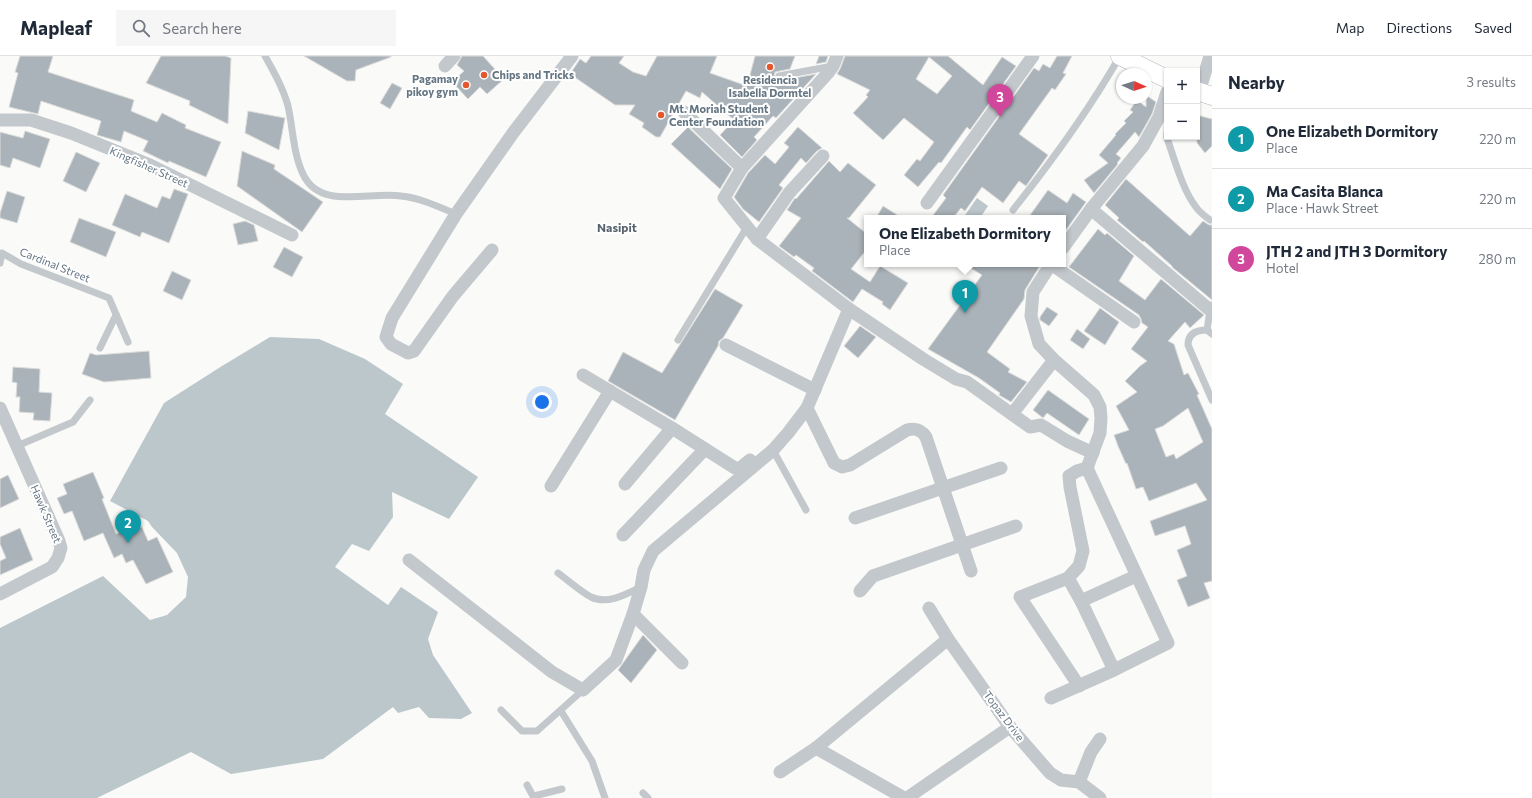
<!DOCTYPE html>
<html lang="en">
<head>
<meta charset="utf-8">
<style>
	body { margin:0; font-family:Commissioner,sans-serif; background:#f6f6f7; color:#1f2937 }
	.controls { position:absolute; right:12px; top:12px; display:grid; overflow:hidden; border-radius:0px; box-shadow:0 1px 3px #0004 }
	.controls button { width:36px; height:36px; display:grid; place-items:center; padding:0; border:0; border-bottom:1px solid #e0e1e3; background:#fff; color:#1f2937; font:20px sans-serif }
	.compass { position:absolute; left:1116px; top:12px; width:36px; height:36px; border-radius:50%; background:#fff; box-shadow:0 1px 3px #0004; rotate:93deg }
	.you { position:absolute; left:542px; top:346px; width:14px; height:14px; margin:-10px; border:3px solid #fff; border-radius:50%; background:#1a73e8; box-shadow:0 0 0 6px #1a73e833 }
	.badge { display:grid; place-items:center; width:26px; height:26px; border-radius:50%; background:#0b8043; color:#fff; font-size:13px; font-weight:700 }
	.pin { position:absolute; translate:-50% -33px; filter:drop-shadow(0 1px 2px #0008) }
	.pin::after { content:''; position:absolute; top:21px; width:14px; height:12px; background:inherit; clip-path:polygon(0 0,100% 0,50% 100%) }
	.popup { position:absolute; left:864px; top:159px; width:202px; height:52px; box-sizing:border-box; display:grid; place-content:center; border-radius:0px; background:#fff; filter:drop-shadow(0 1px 3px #0005); font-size:13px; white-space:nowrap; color:#747a83 }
	.popup b { font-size:15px; color:#1f2937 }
	.popup::after { content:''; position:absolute; left:50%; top:100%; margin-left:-8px; border:8px solid transparent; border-top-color:#fff }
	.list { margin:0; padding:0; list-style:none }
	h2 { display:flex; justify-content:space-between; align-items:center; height:52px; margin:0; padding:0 16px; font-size:17px }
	h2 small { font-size:13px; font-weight:400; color:#747a83 }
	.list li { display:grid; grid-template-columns:26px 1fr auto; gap:12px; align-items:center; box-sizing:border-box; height:60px; padding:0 16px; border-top:1px solid #e0e1e3 }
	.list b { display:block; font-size:15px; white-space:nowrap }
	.list p { margin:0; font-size:13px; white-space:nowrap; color:#747a83 }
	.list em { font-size:13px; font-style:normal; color:#747a83 }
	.icon { flex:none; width:22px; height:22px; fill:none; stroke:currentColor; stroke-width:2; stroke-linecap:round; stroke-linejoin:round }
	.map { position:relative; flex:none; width:1212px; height:742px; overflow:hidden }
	header { display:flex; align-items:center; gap:24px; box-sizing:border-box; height:56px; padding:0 20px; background:#fff; border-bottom:1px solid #e0e1e3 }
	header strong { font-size:19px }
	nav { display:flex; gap:22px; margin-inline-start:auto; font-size:14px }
	.search { width:280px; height:36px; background:#f6f6f7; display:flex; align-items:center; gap:10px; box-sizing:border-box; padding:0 14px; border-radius:0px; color:#747a83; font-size:15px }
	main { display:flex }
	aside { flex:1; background:#fff }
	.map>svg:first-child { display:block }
	.water { fill:#bbc7cb }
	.building { fill:#aab3b9; stroke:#dcdcda; fill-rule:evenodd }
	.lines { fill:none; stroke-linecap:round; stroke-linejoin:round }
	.secondary-casing { stroke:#b3babf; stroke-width:19 }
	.lane { stroke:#c3c8cc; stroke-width:7 }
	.street { stroke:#c3c8cc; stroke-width:13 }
	.secondary { stroke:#fff; stroke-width:18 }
	.poi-dot { fill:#e4572e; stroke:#fff; stroke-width:1.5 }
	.labels { text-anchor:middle; stroke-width:4; stroke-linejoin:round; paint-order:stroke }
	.poi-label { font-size:11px; font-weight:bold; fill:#657683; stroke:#fff; text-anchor:start }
	.street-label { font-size:11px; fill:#657683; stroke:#fff }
	.neighbourhood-label { font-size:12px; font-weight:bold; fill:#57646e; stroke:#fff }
</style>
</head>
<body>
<header>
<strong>Mapleaf</strong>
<div class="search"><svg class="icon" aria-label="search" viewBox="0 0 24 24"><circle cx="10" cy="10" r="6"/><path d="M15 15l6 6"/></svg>Search here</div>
<nav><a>Map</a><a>Directions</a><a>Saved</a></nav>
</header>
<main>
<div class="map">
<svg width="1212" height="742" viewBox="0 0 1212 742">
	<rect width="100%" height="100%" fill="#fafaf8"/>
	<g class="water">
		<path d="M 977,142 L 988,150 L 980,162 L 963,162 Z"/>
		<path d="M 270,281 L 319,283 L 365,303 L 403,328 L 385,358 L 478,421 L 449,463 L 392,436 L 393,461 L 369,495 L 352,488 L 335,511 L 388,549 L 401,531 L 438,556 L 428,583 L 433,599 L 472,657 L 461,663 L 429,662 L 419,651 L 398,657 L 393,651 L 323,703 L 231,718 L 191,696 L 97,742 L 0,742 L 0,572 L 103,520 L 150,564 L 167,559 L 186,541 L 188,521 L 177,497 L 152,471 L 148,465 L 110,445 L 164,347 L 222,310 Z"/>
	</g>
	<g class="building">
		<path d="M 20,0 L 53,0 L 48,16 L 134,44 L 131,55 L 157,66 L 162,57 L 186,69 L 185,72 L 221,86 L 206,121 L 169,105 L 168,107 L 143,95 L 148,85 L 124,75 L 121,86 L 97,79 L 101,65 L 41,45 L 38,58 L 9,51 L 18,17 L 15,16 Z"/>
		<path d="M 161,0 L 225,0 L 231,2 L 228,68 L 189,49 L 190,45 L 146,27 Z"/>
		<path d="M 304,0 L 391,0 L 391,1 L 356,14 L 355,25 L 347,25 Z"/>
		<path d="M 462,0 L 483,0 L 504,23 L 487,38 L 480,31 L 468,43 L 452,26 L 464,15 L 457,9 Z"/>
		<path d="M 591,0 L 624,0 L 619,7 L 633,16 L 646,20 L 657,0 L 717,0 L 710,17 L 747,30 L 755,0 L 795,0 L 790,13 L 775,16 L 774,21 L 778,25 L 816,18 L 776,62 L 773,60 L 754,81 L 757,84 L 742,101 L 720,79 L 734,64 L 702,36 L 700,42 L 686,35 L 660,81 L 656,81 L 642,71 L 644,67 L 629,58 L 635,49 L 615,49 L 570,18 L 580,3 L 586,7 Z"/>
		<path d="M 819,0 L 828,0 L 826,6 L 816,8 Z"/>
		<path d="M 845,0 L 948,0 L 983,29 L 1002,1 L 1016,10 L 970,74 L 967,71 L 941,107 L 939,106 L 918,131 L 904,119 L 917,103 L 920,105 L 934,86 L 904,62 L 883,84 L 853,57 L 868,41 L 866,39 L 870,34 L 837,18 L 840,13 ZM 929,1 L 952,20 L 937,38 L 916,23 Z"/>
		<path d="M 1057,0 L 1072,0 L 1063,17 L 1066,18 L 1055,34 L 1052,32 L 1019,78 L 1048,99 L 1026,130 L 1019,125 L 1003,147 L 982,131 L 965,155 L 961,152 L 953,162 L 931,162 L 946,142 L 943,139 L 1034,12 L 1039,15 L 1043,8 L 1050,12 Z"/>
		<path d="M 392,27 L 402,32 L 390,53 L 380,47 Z"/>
		<path d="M 1146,39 L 1156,46 L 1152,58 L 1139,81 L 1135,76 L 1116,98 L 1121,102 L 1117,107 L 1118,108 L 1094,137 L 1084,124 L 1108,107 L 1099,99 L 1116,79 L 1115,78 L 1126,67 L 1124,65 L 1133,56 L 1130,54 L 1137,44 L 1146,51 Z"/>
		<path d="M 248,55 L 285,62 L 279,94 L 245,77 Z"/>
		<path d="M 1197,59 L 1212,63 L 1212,90 L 1205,97 L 1197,87 Z"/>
		<path d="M 688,71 L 732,113 L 720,133 L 671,88 Z"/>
		<path d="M 798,71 L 822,92 L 817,95 L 806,107 L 801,102 L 779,129 L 783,132 L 759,166 L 743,153 L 734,141 L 748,117 L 765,99 L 775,108 L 789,91 L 784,87 Z"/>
		<path d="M 25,75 L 50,83 L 40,112 L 13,102 L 10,112 L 0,109 L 0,76 L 23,82 Z"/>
		<path d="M 242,95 L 275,109 L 274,113 L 323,146 L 302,176 L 237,130 Z"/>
		<path d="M 76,96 L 100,107 L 86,136 L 63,125 Z"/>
		<path d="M 829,105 L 840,116 L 848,107 L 876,129 L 849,162 L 847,162 L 867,178 L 867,193 L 851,213 L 870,226 L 880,210 L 908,227 L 890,254 L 882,248 L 883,246 L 862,233 L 853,246 L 812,215 L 814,212 L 796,199 L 794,201 L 779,190 L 801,162 L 787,154 L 795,142 L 796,143 Z"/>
		<path d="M 1126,123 L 1190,180 L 1203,165 L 1209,169 L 1212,169 L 1212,244 L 1172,211 L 1172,210 L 1144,185 L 1143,186 L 1117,164 L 1119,162 L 1105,149 Z"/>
		<path d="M 174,133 L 188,138 L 169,187 L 142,176 L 140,181 L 112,169 L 125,138 L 157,152 L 162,140 L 170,143 Z"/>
		<path d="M 1048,134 L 1067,147 L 1073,137 L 1086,146 L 1063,178 L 1063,162 L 1028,162 Z"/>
		<path d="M 7,135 L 25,141 L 17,167 L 0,162 L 0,157 Z"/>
		<path d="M 883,150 L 902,162 L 876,162 Z"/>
		<path d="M 79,162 L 116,176 L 106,201 L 70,186 Z"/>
		<path d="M 245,165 L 254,169 L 258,185 L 238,189 L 233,168 Z"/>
		<path d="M 1098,173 L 1105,179 L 1107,177 L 1134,200 L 1119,225 L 1145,244 L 1161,223 L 1204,259 L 1190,272 L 1185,266 L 1168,285 L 1174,288 L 1184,319 L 1188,317 L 1199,338 L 1197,339 L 1212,373 L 1212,525 L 1204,527 L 1210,542 L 1188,551 L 1177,524 L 1187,520 L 1177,494 L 1191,488 L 1185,470 L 1155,480 L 1150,465 L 1207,444 L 1196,427 L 1149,445 L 1143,431 L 1136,433 L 1127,407 L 1126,408 L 1118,390 L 1114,379 L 1129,374 L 1116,350 L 1137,336 L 1125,325 L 1140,310 L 1147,305 L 1131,293 L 1148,271 L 1142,267 L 1141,263 L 1139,259 L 1069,211 ZM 1188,352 L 1203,386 L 1176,403 L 1174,398 L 1166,401 L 1155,373 L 1163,370 Z"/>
		<path d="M 284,191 L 303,201 L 292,221 L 273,211 Z"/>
		<path d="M 964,208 L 1041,208 L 1025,234 L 1024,243 L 987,296 L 1010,313 L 1008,316 L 1027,326 L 1011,346 L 999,339 L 1000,337 L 979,322 L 928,293 L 982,219 Z"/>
		<path d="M 172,215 L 191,224 L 182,244 L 163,235 Z"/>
		<path d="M 715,233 L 743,249 L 723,282 L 719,285 L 718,290 L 675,364 L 608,325 L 623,296 L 662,317 Z"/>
		<path d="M 1047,251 L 1058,258 L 1049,270 L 1040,264 L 1040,261 Z"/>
		<path d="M 1100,252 L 1119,266 L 1105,289 L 1084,275 Z"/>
		<path d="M 860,270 L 876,281 L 858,302 L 844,290 Z"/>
		<path d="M 1077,273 L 1090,283 L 1083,293 L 1070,284 Z"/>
		<path d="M 149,295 L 151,322 L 104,326 L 82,318 L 90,297 L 96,299 Z"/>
		<path d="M 13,311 L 40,313 L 39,336 L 52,337 L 50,365 L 33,364 L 34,357 L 19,356 L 20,341 L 16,341 L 17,327 L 12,326 Z"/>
		<path d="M 1048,334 L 1089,363 L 1079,379 L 1047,357 L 1043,362 L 1033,354 Z"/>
		<path d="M 93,416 L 104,442 L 102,443 L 116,478 L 138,468 L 139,472 L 142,471 L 148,485 L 157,481 L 173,516 L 146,528 L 133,504 L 126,507 L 122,498 L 114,502 L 103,477 L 84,485 L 72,455 L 64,458 L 57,442 L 67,438 L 63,428 Z"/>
		<path d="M 8,419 L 19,443 L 0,452 L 0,423 Z"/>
		<path d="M 20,472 L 33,504 L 0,519 L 0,505 L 6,502 L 0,488 L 0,481 Z"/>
		<path d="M 643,579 L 657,594 L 631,627 L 618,614 Z"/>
	</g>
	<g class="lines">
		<defs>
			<g id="secondary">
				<path d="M 1120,0 L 1167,23"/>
				<path d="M 1197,35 L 1212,40"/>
			</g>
		</defs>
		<use href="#secondary" class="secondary-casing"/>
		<g class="lane">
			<path d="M 265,0 C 274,16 283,32 288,50 C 293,72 293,97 303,118 C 320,155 369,135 401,140 C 420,142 437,150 456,158"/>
			<path d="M 779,20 L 833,10"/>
			<path d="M 1167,77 L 1167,82 C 1174,102 1183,135 1196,151 C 1199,156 1205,160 1210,164"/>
			<path d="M 1013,154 C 1052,105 1089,54 1120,0"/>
			<path d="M 0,207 L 2,197 L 21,208 L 109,242 L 128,286"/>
			<path d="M 1207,274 L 1210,254"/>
			<path d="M 1212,278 L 1207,274 C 1197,274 1188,277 1188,289 L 1212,344"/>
			<path d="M 678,284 L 747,171"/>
			<path d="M 100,292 L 116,259"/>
			<path d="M 17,390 L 73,366 L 90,344"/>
			<path d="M 773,394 L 806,454"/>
			<path d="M 558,517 C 569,525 580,535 591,541 C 607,549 627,538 641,531"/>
			<path d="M 501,654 L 522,675 L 537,675 L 583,634"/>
			<path d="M 561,655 L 592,705 L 605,742"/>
			<path d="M 527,729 L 534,742"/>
			<path d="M 643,737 L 648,742"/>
			<path d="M 534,740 L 562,733"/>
		</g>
		<g class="street">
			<path d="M 837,0 L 833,10 L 828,17 L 742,112 L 724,142 L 757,183 L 849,253 L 923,303 L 956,323 L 967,326 L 1030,371 L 1041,369 L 1067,385 L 1093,397"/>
			<path d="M 445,10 L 454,0"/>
			<path d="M 1199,36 L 1210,0"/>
			<path d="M 684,56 L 742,112"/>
			<path d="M 0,64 L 31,64 L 71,77 L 150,109 L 292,179"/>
			<path d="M 927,147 L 1033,0"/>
			<path d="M 1091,153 L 1210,254 L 1212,252"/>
			<path d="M 757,183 L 789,137 L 823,100"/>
			<path d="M 1063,192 L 1091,153 L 1143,90 L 1159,61 L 1167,36"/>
			<path d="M 492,194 L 453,240 L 414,295 L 408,297 L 391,288 L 386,281 L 392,262 L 456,158 L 513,77 L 572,0"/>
			<path d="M 1051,208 L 1033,236 L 1031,260 L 1039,288 L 1054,304 L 1094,339 L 1100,351 L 1101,362 L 1100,377 L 1087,412 L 1168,587 L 1114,614 L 1051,642"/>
			<path d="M 1051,208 L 1134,266"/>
			<path d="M 726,289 L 815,334"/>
			<path d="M 583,319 L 672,372 L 735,412 L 740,412 L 750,404"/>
			<path d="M 0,352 L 59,485 L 61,492 L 58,502 L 52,511 L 0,538"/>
			<path d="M 807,352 L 834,407 L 842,411 L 850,409 L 907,374 C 915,372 921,373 926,381 L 971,515"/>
			<path d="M 1012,358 L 1054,304"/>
			<path d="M 625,428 L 672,372"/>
			<path d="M 551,430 L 610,335"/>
			<path d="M 855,462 L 1001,412"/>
			<path d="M 623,479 L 705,393"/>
			<path d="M 409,504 L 552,616 L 583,634 L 616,604 L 633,558 L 641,531 L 644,514 L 653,495 L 773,394 L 788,377 L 807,352 L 849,253"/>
			<path d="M 1068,522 L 1081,545 L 1114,614"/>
			<path d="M 860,535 L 873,520 L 1016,470"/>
			<path d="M 1081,545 L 1136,520"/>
			<path d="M 929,552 L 948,583 L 1010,671 L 1050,717 L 1061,724 L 1079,726 L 1100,742"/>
			<path d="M 633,558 L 682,607"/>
			<path d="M 1079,630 L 1020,541 L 1068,522 L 1079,510 L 1083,495 L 1070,431 L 1069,420 L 1077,415 L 1087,412"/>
			<path d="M 816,692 L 904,742"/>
			<path d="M 780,716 L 816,692 L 948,583"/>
			<path d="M 1079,726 L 1091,696 L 1100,683"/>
			<path d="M 907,742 L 1010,671"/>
		</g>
		<use href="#secondary" class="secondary"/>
	</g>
	<g class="poi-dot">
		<circle cx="770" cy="11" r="4"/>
		<circle cx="484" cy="19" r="4"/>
		<circle cx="466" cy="29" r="4"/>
		<circle cx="661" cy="59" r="4"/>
	</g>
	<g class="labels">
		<g class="poi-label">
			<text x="492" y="23">Chips and Tricks</text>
			<text x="458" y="27" text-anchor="end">Pagamay<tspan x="458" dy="13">pikoy gym</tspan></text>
			<text x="770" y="28" text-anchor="middle">Residencia<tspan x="770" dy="13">Isabella Dormtel</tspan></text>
			<text x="669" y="57">Mt. Moriah Student<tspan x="669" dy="13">Center Foundation</tspan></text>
		</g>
		<g class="street-label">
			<text transform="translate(149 111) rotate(24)" y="4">Kingfisher Street</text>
			<text transform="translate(55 209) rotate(22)" y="4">Cardinal Street</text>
			<text transform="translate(46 458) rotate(67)" y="4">Hawk Street</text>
			<text transform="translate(1004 660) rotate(53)" y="4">Topaz Drive</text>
		</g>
		<g class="neighbourhood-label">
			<text x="617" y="176">Nasipit</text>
		</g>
	</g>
</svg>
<div class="controls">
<button>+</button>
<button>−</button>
</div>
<svg class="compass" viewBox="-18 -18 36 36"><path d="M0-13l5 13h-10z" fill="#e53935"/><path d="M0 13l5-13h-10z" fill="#747a83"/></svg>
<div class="you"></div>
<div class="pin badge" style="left:965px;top:257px;background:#0f9aa8">1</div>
<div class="popup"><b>One Elizabeth Dormitory</b>Place</div>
<div class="pin badge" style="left:128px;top:487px;background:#0f9aa8">2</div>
<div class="pin badge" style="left:1000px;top:61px;background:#d1479c">3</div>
</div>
<aside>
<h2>Nearby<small>3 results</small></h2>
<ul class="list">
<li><span class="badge" style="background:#0f9aa8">1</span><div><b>One Elizabeth Dormitory</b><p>Place</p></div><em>220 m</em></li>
<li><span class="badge" style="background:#0f9aa8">2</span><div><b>Ma Casita Blanca</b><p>Place · Hawk Street</p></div><em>220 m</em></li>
<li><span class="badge" style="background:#d1479c">3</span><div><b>JTH 2 and JTH 3 Dormitory</b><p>Hotel</p></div><em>280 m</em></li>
</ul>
</aside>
</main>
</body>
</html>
